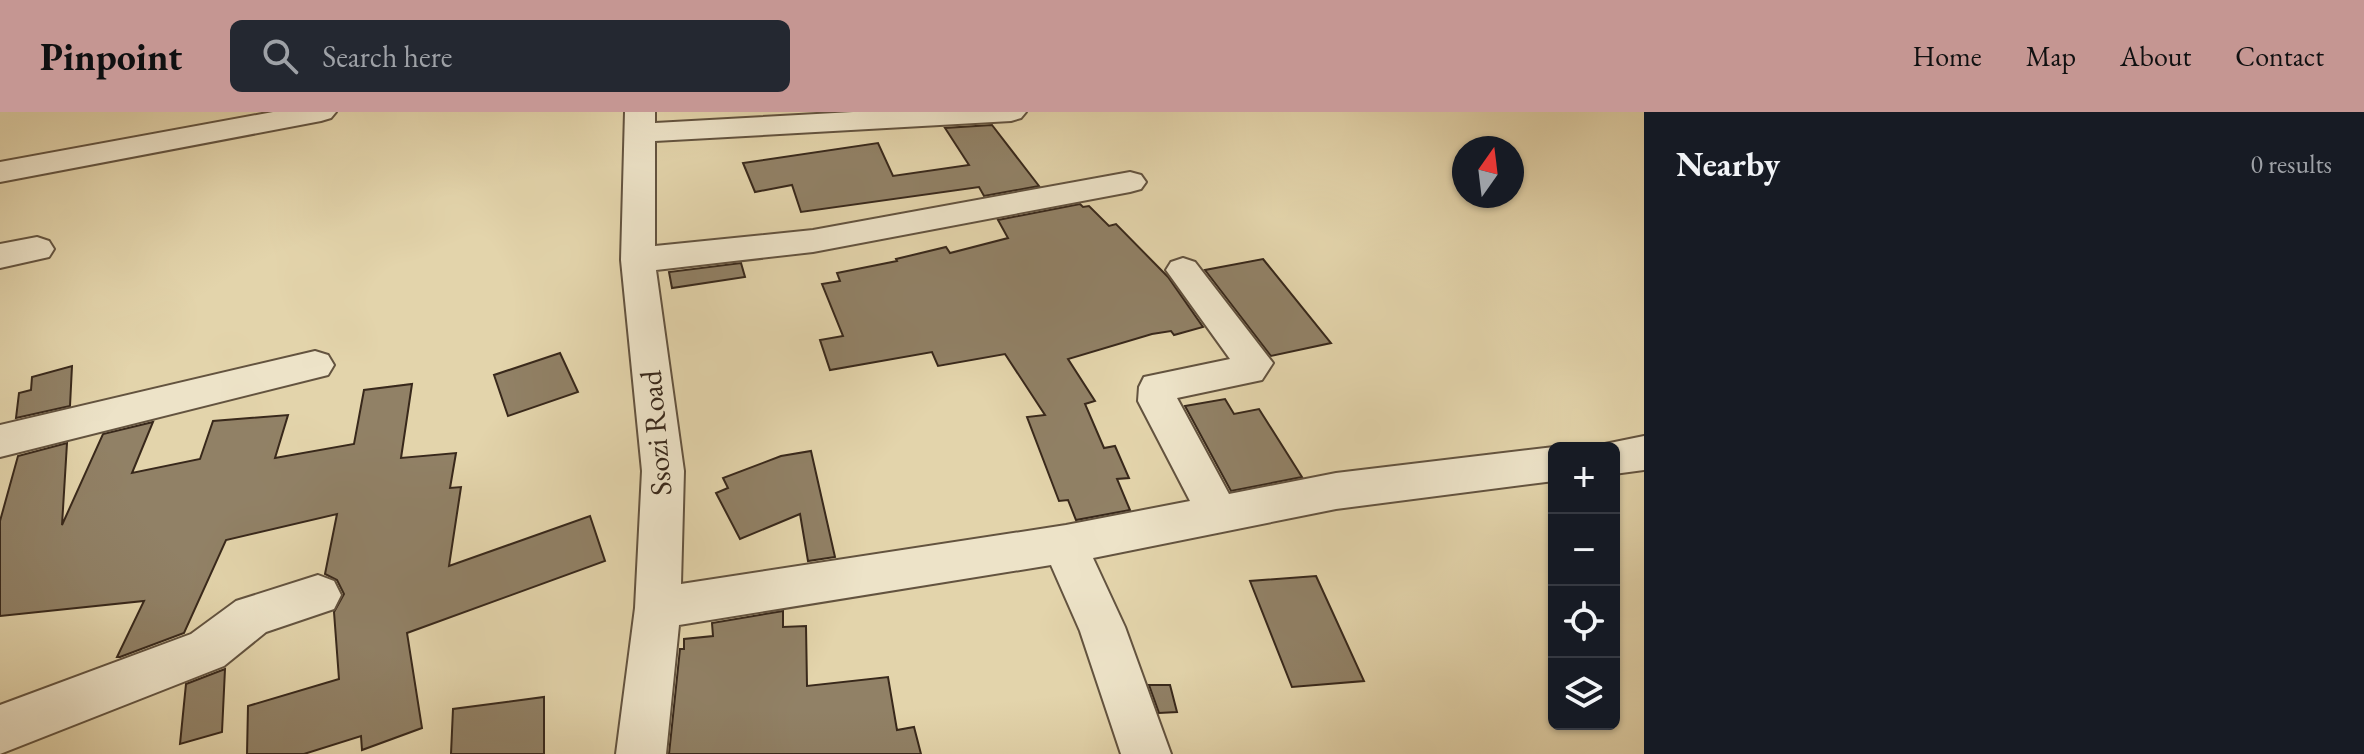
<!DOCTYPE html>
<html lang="en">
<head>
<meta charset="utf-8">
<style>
	body { margin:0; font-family:"EB Garamond",serif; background:#242831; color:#f1f3f6 }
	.controls { position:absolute; right:24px; bottom:24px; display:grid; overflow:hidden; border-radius:12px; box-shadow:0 2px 6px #0004 }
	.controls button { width:72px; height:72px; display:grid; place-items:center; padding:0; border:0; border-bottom:2px solid #363941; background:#171b24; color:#f1f3f6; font:40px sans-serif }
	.compass { position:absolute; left:1452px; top:24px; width:72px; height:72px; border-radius:50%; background:#171b24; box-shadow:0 2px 6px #0004; rotate:14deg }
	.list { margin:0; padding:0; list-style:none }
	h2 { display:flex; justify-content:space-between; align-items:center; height:104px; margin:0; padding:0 32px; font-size:34px }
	h2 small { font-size:26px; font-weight:400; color:#9ea1a6 }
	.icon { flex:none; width:44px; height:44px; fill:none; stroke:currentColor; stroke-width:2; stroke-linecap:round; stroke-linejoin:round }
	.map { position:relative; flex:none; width:1644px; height:642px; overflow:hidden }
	header { display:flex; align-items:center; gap:48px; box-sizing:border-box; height:112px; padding:0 40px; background:#c59692; color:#111 }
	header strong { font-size:38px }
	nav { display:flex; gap:44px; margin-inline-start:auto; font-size:28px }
	.search { width:560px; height:72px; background:#242831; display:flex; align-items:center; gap:20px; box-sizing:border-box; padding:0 28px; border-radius:12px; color:#9ea1a6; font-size:30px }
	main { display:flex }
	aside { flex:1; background:#171b24 }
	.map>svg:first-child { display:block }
	.building { fill:#918166; stroke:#38281b; stroke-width:2 }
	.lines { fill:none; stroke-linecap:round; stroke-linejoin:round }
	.minor-casing { stroke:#63533f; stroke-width:4 }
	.minor { fill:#ede3c8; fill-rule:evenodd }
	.labels { text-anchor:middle; stroke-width:6; stroke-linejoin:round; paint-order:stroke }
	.street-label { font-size:30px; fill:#38281b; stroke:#ede3c8 }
</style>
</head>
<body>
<header>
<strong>Pinpoint</strong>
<div class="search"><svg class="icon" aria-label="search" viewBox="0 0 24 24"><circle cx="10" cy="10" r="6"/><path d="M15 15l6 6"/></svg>Search here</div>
<nav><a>Home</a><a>Map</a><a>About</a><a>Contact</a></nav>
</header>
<main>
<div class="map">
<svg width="1644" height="642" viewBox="0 0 1644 642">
	<rect width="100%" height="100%" fill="#e3d4ab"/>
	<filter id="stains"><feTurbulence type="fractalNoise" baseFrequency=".0025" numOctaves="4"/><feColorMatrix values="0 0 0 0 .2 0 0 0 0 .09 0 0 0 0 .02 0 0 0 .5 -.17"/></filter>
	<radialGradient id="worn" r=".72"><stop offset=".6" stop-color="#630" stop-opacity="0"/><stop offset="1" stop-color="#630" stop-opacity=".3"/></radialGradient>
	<g class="building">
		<path d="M 992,13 L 1039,74 L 984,84 L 979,75 L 801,100 L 792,73 L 755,80 L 743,51 L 878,31 L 893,64 L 969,53 L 945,16 Z"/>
		<path d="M 1080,92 L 1083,95 L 1089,94 L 1109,114 L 1116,112 L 1168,165 L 1203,215 L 1174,223 L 1171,219 L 1152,222 L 1068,247 L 1095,289 L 1085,292 L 1104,336 L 1115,334 L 1129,366 L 1117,367 L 1130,398 L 1076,408 L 1068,388 L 1059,389 L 1027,305 L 1045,303 L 1005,242 L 938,254 L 932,240 L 830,258 L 820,228 L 843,224 L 822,172 L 840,169 L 837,161 L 897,149 L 896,147 L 946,135 L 950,141 L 1008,126 L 998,108 Z"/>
		<path d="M 1263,147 L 1331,231 L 1271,244 L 1205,158 Z"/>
		<path d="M 741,151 L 745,165 L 672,176 L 669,160 Z"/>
		<path d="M 560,241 L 578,280 L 508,304 L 494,263 Z"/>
		<path d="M 72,254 L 70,294 L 16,306 L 19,281 L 31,278 L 32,265 Z"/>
		<path d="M 412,272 L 401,346 L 456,341 L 450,376 L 461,375 L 449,454 L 590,404 L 605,449 L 407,521 L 422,616 L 362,638 L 361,624 L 304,642 L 247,642 L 248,594 L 339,567 L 334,500 L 344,482 L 337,468 L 325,462 L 337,402 L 226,428 L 184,521 L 120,545 L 117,545 L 144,489 L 0,504 L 0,409 L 18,344 L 67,331 L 62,413 L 103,322 L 153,310 L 132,361 L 200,347 L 213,309 L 288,303 L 275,346 L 354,332 L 364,278 Z"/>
		<path d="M 1225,287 L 1234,302 L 1259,297 L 1302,365 L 1231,379 L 1185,294 Z"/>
		<path d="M 811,339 L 835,445 L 808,449 L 800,402 L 740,427 L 716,381 L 728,376 L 723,366 L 781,344 Z"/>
		<path d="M 1316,464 L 1364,569 L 1292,575 L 1250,469 Z"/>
		<path d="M 783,499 L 783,515 L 806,514 L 807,574 L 888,565 L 897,618 L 914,615 L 921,642 L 669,642 L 680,537 L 684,537 L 684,527 L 713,524 L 712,511 Z"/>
		<path d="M 225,557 L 222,620 L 180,632 L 186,572 Z"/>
		<path d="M 1149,573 L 1170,573 L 1177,600 L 1159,601 Z"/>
		<path d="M 544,585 L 544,642 L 451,642 L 453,597 Z"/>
	</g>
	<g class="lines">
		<defs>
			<g id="minor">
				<path d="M 273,0 L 336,0 L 331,6 L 321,9 L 0,70 L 0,50 Z"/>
				<path d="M 625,0 L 655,0 L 655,11 L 853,0 L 1026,0 L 1021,6 L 1011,9 L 655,29 L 655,134 L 813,118 L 1130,60 L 1141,63 L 1146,70 L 1141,77 L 1130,80 L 813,140 L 656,158 L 684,359 L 681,472 L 1066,413 L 1190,389 L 1138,289 L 1139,275 L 1144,265 L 1230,247 L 1166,158 L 1171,150 L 1183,146 L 1195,150 L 1273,251 L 1262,268 L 1177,286 L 1229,382 L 1336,361 L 1554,335 L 1554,369 L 1336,397 L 1093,446 L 1125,515 L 1171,642 L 1121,642 L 1080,519 L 1051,453 L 679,513 L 666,642 L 616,642 L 635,496 L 642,359 L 621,148 Z"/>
				<path d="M 37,125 L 49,129 L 54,137 L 49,145 L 0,156 L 0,132 Z"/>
				<path d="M 315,239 L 328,243 L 334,253 L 328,263 L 0,345 L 0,313 Z"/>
				<path d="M 1644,324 L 1644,358 L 1614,362 L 1614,336 L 1598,336 L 1600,333 Z"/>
				<path d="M 318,463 L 334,469 L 341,483 L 334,497 L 266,520 L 224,554 L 0,642 L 0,593 L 191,522 L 236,489 Z"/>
			</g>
		</defs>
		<use href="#minor" class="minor-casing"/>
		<use href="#minor" class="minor"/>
	</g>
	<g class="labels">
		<g class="street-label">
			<text transform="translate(656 321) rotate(-95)" y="10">Ssozi Road</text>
		</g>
	</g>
	<rect width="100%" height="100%" filter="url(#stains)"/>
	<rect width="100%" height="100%" fill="url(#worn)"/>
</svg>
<div class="controls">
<button>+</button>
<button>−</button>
<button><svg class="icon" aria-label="locate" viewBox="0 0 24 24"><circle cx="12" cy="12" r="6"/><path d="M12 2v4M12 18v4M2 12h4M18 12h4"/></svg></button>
<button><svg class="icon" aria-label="layers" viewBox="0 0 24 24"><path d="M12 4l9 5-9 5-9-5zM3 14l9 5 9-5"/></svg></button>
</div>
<svg class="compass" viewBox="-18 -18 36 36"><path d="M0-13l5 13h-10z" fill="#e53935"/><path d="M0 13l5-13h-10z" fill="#9ea1a6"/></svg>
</div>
<aside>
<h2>Nearby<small>0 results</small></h2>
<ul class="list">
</ul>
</aside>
</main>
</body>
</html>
